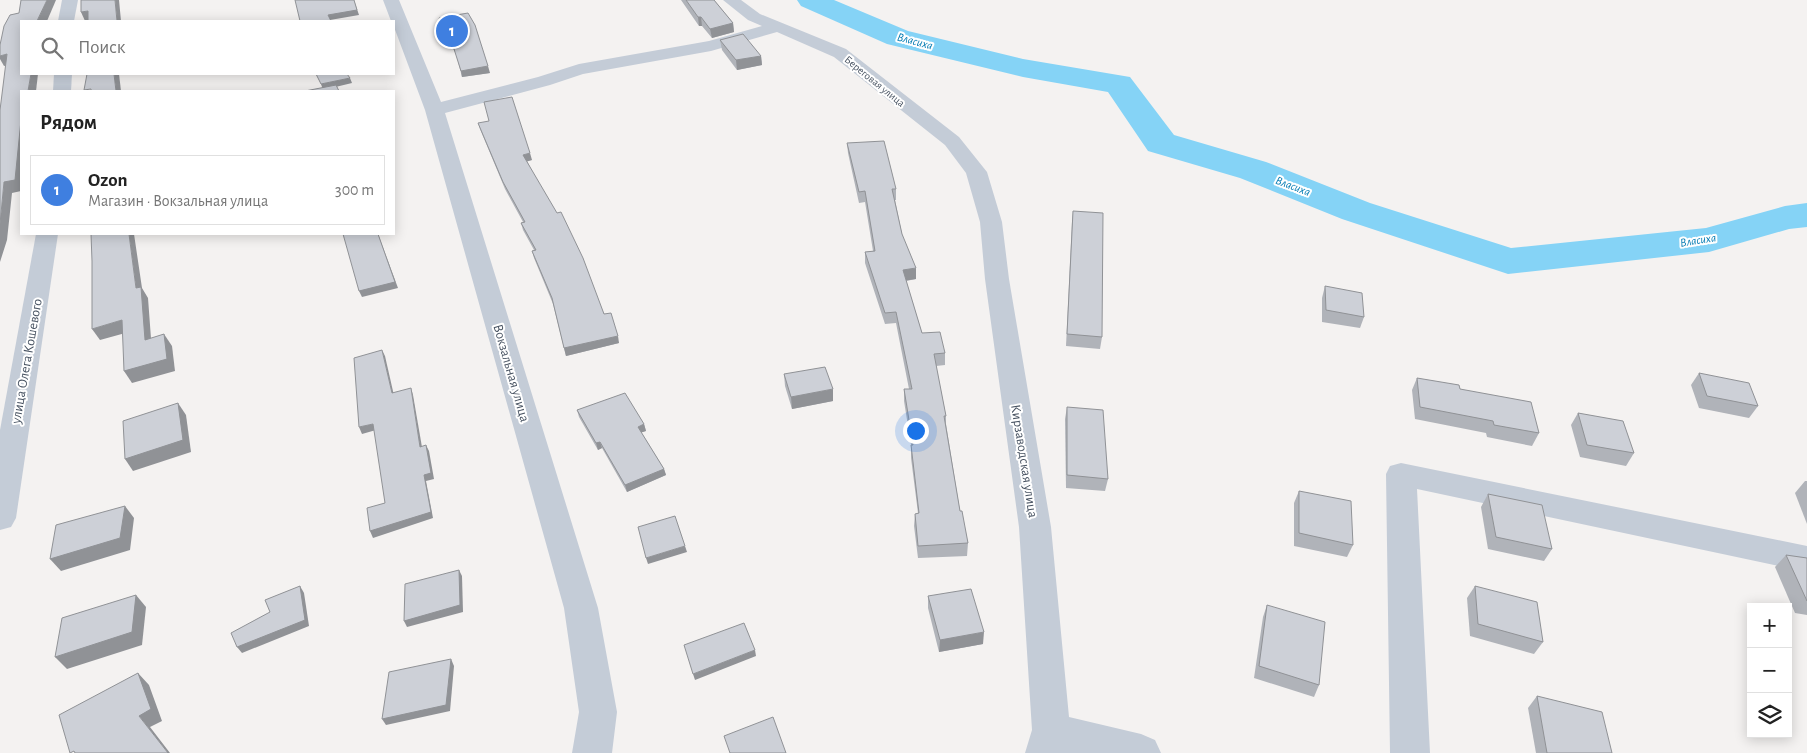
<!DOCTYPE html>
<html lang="ru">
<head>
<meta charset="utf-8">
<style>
	body { margin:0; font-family:"Alegreya Sans",sans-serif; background:#f2f2f2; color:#222 }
	.controls { position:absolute; right:15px; bottom:15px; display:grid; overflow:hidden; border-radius:0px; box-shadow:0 2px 12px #0003 }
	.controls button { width:45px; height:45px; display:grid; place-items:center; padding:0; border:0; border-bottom:1px solid #e0e0e0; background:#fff; color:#222; font:25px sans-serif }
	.you { position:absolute; left:915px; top:430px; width:18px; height:18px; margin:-12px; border:4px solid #fff; border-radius:50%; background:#1a73e8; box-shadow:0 0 0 8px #1a73e833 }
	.badge { display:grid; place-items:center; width:32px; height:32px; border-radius:50%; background:#0f766e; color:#fff; font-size:16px; font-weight:700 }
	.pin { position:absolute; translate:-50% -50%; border:2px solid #fff; box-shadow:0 1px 5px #0006 }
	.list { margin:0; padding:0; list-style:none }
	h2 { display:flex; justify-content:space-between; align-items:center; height:65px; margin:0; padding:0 20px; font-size:21px }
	h2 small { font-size:16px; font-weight:400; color:#767676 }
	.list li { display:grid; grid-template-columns:32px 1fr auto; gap:15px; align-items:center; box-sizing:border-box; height:70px; margin:0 10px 10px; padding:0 10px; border:1px solid #e0e0e0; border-radius:0px }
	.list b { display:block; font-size:19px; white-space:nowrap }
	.list p { margin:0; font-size:16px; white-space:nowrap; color:#767676 }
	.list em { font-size:16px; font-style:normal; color:#767676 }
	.icon { flex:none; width:28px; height:28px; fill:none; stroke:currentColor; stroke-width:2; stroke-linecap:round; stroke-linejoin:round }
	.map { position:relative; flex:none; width:1807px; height:753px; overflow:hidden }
	.search { position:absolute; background:#fff; box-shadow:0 2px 12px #0003; left:20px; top:20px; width:375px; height:55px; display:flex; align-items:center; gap:12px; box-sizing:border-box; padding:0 18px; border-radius:0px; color:#767676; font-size:19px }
	.panel { position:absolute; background:#fff; box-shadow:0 2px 12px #0003; left:20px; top:90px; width:375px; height:145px; border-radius:0px }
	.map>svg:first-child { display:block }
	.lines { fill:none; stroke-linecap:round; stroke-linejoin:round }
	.river { fill:#85d3f6; fill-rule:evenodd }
	.minor { fill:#c4ccd7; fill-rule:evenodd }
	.wall { fill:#b0b3b9 }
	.shaded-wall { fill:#909296 }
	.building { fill:#cdd0d7; stroke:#909296 }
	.labels { text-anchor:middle; stroke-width:4; stroke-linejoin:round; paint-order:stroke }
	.far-street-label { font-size:11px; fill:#475261; stroke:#fff }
	.far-water-label { font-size:12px; font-style:italic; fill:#017ab2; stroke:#fff }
	.street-label { font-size:14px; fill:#475261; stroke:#fff }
</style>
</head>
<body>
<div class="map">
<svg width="1807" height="753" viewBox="0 0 1807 753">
	<rect width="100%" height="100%" fill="#f4f2f1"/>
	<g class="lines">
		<path class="river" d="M 797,0 L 834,0 L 908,31 L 1023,59 L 1130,77 L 1174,135 L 1266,162 L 1370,203 L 1511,248 L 1706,228 L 1785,206 L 1807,203 L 1807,227 L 1789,229 L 1709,252 L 1508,274 L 1342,219 L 1240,178 L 1148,151 L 1108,92 L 1023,77 L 887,44 L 801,6 Z"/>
		<g class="minor">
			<path d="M 62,0 L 78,0 L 74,21 L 58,21 Z"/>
			<path d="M 383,0 L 399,0 L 441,102 L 538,77 L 579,64 L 709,41 L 762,26 L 748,20 L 723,0 L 741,0 L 760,14 L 846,49 L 959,137 L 987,172 L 1002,222 L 1009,279 L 1051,527 L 1069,717 L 1141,734 L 1155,740 L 1161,753 L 1025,753 L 1032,730 L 1019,527 L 985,279 L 980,222 L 966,173 L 945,145 L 834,57 L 777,32 L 711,51 L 583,74 L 550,85 L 445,113 L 598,608 L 617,712 L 612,753 L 572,753 L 579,712 L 564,608 L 425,110 L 394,27 L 394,21 L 391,21 Z"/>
			<path d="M 54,74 L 72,74 L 71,91 L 53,91 Z"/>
			<path d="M 36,234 L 58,234 L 16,518 L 11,527 L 0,530 L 0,430 Z"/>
			<path d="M 1401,463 L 1807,546 L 1807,572 L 1417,489 L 1430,753 L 1390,753 L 1386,474 L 1390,466 Z"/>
		</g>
	</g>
	<g class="wall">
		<path d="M 681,0 L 714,0 L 733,23 L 734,32 L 712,38 L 702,26 L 699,26 Z"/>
		<path d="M 439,18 L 490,73 L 462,77 L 456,54 L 441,24 Z"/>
		<path d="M 720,40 L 761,56 L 762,65 L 737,70 L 722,50 Z"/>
		<path d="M 478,123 L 532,160 L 527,161 L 619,343 L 566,356 L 553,304 L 534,258 L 532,251 L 534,250 L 523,230 L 521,223 L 523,222 L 505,189 L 480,129 Z"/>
		<path d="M 847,143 L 896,189 L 896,200 L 895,200 L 902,234 L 916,279 L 906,281 L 922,333 L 945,353 L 945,365 L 936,366 L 946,416 L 946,424 L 960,511 L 968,543 L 967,556 L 918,558 L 914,526 L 915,514 L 918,513 L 911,458 L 911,445 L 904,401 L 904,389 L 909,389 L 896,323 L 885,324 L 865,263 L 865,252 L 873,251 L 865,202 L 859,203 L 848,153 Z"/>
		<path d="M 1073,211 L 1102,337 L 1100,349 L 1066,346 L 1072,222 Z"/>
		<path d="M 1325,286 L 1364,317 L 1360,328 L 1322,322 L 1322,298 Z"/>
		<path d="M 1699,373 L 1758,406 L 1749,418 L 1699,408 L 1691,385 Z"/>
		<path d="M 784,374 L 833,401 L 792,409 L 785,386 Z"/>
		<path d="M 1417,378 L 1460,389 L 1539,433 L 1532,446 L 1487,437 L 1486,433 L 1415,419 L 1412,390 Z"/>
		<path d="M 1067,407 L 1108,479 L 1105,491 L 1066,488 L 1065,419 Z"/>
		<path d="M 577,410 L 644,424 L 646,431 L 641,432 L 664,469 L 666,475 L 627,492 L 602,448 L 598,450 L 579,417 Z"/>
		<path d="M 1578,413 L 1634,453 L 1626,466 L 1580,457 L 1571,425 Z"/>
		<path d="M 1805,481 L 1807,481 L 1807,524 L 1795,493 Z"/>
		<path d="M 1299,491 L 1353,545 L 1347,557 L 1294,546 L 1294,503 Z"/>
		<path d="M 1488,494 L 1552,549 L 1544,561 L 1488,549 L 1481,507 Z"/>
		<path d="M 1786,555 L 1807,558 L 1807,615 L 1795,613 L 1775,567 Z"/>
		<path d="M 1475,586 L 1543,642 L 1534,654 L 1470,636 L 1467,598 Z"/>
		<path d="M 928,596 L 983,644 L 939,652 L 928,608 Z"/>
		<path d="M 1267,605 L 1319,685 L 1314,697 L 1254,678 L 1263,617 Z"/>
		<path d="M 1537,696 L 1612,753 L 1536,753 L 1528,708 Z"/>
	</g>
	<g class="shaded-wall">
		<path d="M 47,0 L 56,0 L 47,21 L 37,21 Z"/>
		<path d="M 115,0 L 120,0 L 119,0 L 121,21 L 117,21 Z"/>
		<path d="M 354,0 L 359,15 L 330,20 L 328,15 Z"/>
		<path d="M 88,11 L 93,20 L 85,21 L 81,12 Z"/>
		<path d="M 698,17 L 701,17 L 702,26 L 699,26 Z"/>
		<path d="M 733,23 L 734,32 L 712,38 L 710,29 Z"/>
		<path d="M 7,54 L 13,64 L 4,66 L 0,59 L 0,56 Z"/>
		<path d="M 761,56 L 762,65 L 737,70 L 736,60 Z"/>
		<path d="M 488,66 L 490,73 L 462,77 L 461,71 Z"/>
		<path d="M 31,74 L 38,74 L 36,91 L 28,91 Z"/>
		<path d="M 114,74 L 119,74 L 121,91 L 116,91 Z"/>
		<path d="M 350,78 L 352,83 L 323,90 L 321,84 Z"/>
		<path d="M 21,120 L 21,191 L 12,193 L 7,240 L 0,262 L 0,224 L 4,182 Z"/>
		<path d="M 530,153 L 532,160 L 525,162 L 523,155 Z"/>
		<path d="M 129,234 L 134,234 L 142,288 L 148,298 L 152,352 L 145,340 L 136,288 Z"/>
		<path d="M 378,234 L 398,288 L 362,297 L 359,291 Z"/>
		<path d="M 916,268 L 916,279 L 903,281 L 903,270 Z"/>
		<path d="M 122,320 L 129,332 L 100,340 L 92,329 Z"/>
		<path d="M 164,334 L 172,346 L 175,371 L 132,383 L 124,371 Z"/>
		<path d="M 618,336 L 619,343 L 566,356 L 564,348 Z"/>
		<path d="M 382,350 L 385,356 L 395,400 L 392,393 Z"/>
		<path d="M 411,388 L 413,395 L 423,453 L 420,447 Z"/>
		<path d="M 833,389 L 833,401 L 792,409 L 791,397 Z"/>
		<path d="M 178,403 L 186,415 L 191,452 L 133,471 L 125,459 Z"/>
		<path d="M 373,424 L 376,430 L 362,434 L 359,427 Z"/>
		<path d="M 644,424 L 646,431 L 640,433 L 638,427 Z"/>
		<path d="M 600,442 L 602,448 L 598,450 L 596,443 Z"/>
		<path d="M 426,445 L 429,451 L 434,479 L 426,481 L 433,518 L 373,538 L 370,531 L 424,475 Z"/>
		<path d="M 664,469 L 666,475 L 627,492 L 625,485 Z"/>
		<path d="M 125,506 L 134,518 L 130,550 L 61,571 L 50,559 Z"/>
		<path d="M 685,546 L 687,552 L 648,564 L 646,558 Z"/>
		<path d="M 459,570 L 462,576 L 463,612 L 407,627 L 404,621 Z"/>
		<path d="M 300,586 L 304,593 L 309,626 L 242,653 L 237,647 Z"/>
		<path d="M 136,595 L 146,607 L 142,645 L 67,669 L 55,657 Z"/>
		<path d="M 984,632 L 983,644 L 939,652 L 940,640 Z"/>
		<path d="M 755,650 L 756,656 L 695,680 L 693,674 Z"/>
		<path d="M 451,659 L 454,666 L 450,711 L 386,725 L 382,719 Z"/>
		<path d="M 138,673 L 149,685 L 162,721 L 150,727 L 170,753 L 168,753 L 139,716 Z"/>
	</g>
	<g class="building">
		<path d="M 21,0 L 47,0 L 37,21 L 21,21 L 21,74 L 31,74 L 28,91 L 21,91 L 21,120 L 15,180 L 4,182 L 0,224 L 0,110 L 7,54 L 0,56 L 0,45 L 4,26 L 10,15 L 19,13 Z"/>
		<path d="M 81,0 L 115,0 L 117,21 L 88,21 L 88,11 L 81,12 Z"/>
		<path d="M 295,0 L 354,0 L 357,10 L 328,15 L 331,21 L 300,21 Z"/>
		<path d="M 686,0 L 714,0 L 733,23 L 710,29 L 701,17 L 698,17 Z"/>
		<path d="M 468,13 L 475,25 L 488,66 L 461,71 L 454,49 L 439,18 Z"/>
		<path d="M 743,34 L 761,56 L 736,60 L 720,40 Z"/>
		<path d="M 87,74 L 114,74 L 116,91 L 91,91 L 91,89 L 84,90 Z"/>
		<path d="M 316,74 L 347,74 L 350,78 L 321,84 Z"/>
		<path d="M 336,85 L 339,91 L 305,91 Z"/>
		<path d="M 512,97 L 530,153 L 523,155 L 557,213 L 561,212 L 583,258 L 604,314 L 611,313 L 618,336 L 564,348 L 552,298 L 532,251 L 536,250 L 521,223 L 525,222 L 503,182 L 478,123 L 489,121 L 484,102 Z"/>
		<path d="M 884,141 L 896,189 L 892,189 L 902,234 L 916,268 L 903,270 L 922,333 L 940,332 L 945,353 L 934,354 L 946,416 L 944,416 L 960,511 L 962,511 L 968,543 L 918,546 L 915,514 L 919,513 L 911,445 L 913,445 L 904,389 L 912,389 L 896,312 L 885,313 L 865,252 L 875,251 L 865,191 L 859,192 L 847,143 Z"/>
		<path d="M 1073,211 L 1103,213 L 1102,337 L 1067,334 Z"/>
		<path d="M 91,234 L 129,234 L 136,288 L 141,287 L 145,340 L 164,334 L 167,359 L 124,371 L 122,320 L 92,329 L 92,261 Z"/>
		<path d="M 343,234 L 378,234 L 395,282 L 359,291 Z"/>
		<path d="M 1325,286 L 1362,293 L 1364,317 L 1326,310 Z"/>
		<path d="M 382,350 L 392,393 L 411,388 L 420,447 L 426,445 L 431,473 L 424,475 L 431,512 L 370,531 L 367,508 L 385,503 L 373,424 L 359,427 L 354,358 Z"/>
		<path d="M 825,367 L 833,389 L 791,397 L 784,374 Z"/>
		<path d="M 1699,373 L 1749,383 L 1758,406 L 1707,396 Z"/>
		<path d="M 1417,378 L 1459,385 L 1460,389 L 1531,402 L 1539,433 L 1494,425 L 1493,421 L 1420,407 Z"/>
		<path d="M 625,393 L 644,424 L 638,427 L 664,469 L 625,485 L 600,442 L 596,443 L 577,410 Z"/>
		<path d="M 178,403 L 183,440 L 125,459 L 123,421 Z"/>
		<path d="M 1067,407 L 1103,410 L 1108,479 L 1067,475 Z"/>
		<path d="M 1578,413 L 1623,421 L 1634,453 L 1587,445 Z"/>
		<path d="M 1299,491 L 1351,501 L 1353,545 L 1299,533 Z"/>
		<path d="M 1488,494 L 1542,505 L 1552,549 L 1496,537 Z"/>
		<path d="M 125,506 L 120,538 L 50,559 L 56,525 Z"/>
		<path d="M 675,516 L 685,546 L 646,558 L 638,527 Z"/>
		<path d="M 1786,555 L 1807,558 L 1807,601 Z"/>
		<path d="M 459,570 L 460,605 L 404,621 L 405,584 Z"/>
		<path d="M 300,586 L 305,620 L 237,647 L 231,633 L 270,612 L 265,600 Z"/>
		<path d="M 1475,586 L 1537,602 L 1543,642 L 1478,624 Z"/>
		<path d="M 971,589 L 984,632 L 940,640 L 928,596 Z"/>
		<path d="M 136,595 L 132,632 L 55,657 L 62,618 Z"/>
		<path d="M 1267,605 L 1325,622 L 1319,685 L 1259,666 Z"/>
		<path d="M 744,623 L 755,650 L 693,674 L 684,645 Z"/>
		<path d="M 451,659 L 446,705 L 382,719 L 389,672 Z"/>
		<path d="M 138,673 L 151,709 L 139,716 L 168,753 L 75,753 L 74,751 L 70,753 L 59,715 Z"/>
		<path d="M 1537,696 L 1602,712 L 1612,753 L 1547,753 Z"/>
		<path d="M 773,717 L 786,753 L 730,753 L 724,736 Z"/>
	</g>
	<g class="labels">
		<g class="far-street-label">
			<text transform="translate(875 81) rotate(39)" y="4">Береговая улица</text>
		</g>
		<g class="far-water-label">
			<text transform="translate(915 41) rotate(15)" y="4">Власиха</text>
			<text transform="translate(1293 186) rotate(21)" y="4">Власиха</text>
			<text transform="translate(1698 240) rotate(-9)" y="4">Власиха</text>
		</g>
		<g class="street-label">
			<text transform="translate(26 361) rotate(-80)" y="5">улица Олега Кошевого</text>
			<text transform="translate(512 373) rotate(74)" y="5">Вокзальная улица</text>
			<text transform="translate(1025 461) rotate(81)" y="5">Кирзаводская улица</text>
		</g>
	</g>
</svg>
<div class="controls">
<button>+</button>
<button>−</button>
<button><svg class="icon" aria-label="layers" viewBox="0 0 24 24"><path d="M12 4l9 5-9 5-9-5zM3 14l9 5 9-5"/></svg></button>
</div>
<div class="you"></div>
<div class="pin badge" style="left:452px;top:31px;background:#3f7fe0">1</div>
<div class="search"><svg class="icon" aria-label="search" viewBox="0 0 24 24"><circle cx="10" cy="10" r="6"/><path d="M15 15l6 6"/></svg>Поиск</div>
<section class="panel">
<h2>Рядом<small></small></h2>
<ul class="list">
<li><span class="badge" style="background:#3f7fe0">1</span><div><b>Ozon</b><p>Магазин · Вокзальная улица</p></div><em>300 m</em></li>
</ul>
</section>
</div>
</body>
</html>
